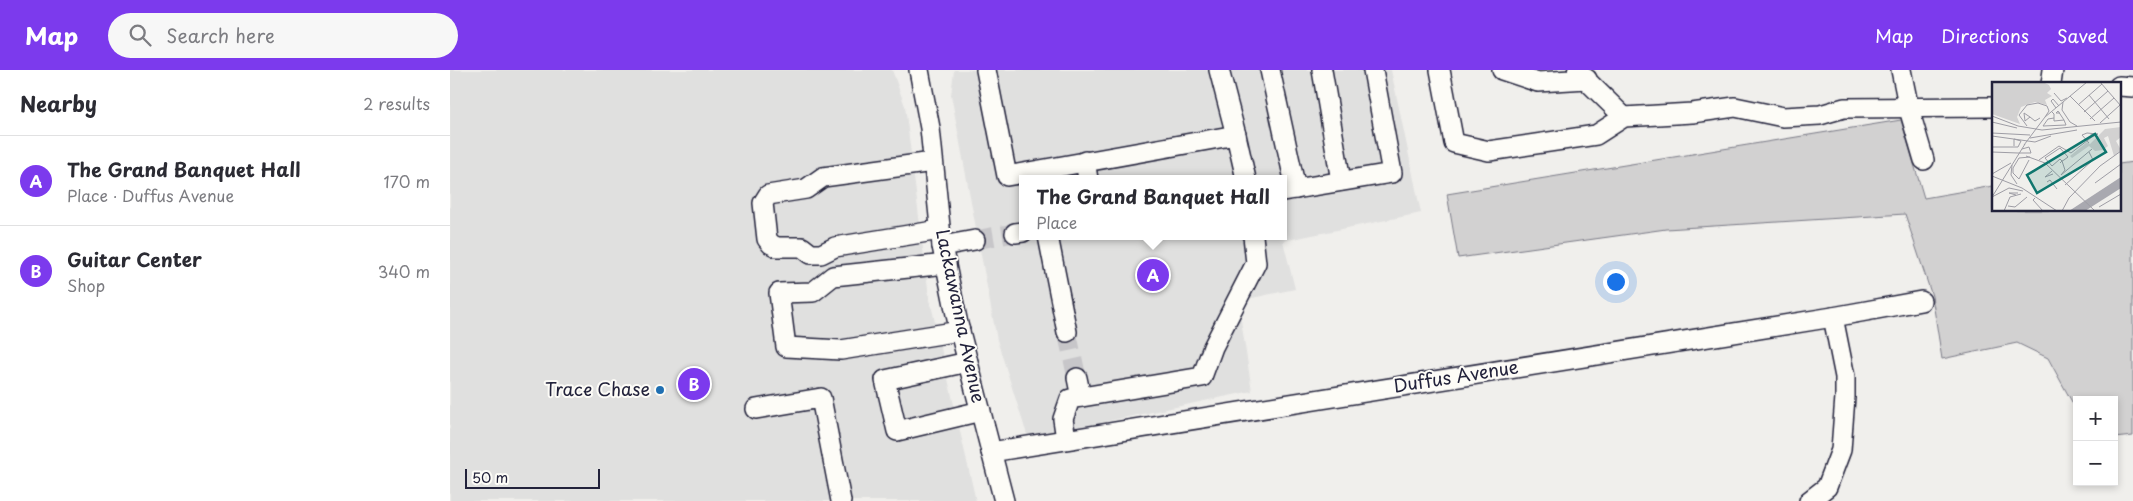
<!DOCTYPE html>
<html lang="en">
<head>
<meta charset="utf-8">
<style>
	body { margin:0; font-family:"Playpen Sans",sans-serif; background:#f7f7f7; color:#2b2b33 }
	.controls { position:absolute; right:15px; bottom:15px; display:grid; overflow:hidden; border-radius:0px; box-shadow:0 2px 8px #0003 }
	.controls button { width:45px; height:45px; display:grid; place-items:center; padding:0; border:0; border-bottom:1px solid #e1e1e2; background:#fff; color:#2b2b33; font:25px sans-serif }
	.scale { position:absolute; left:15px; bottom:12px; width:135px; box-sizing:border-box; padding-left:5px; border:2px solid #22223b; border-top:0; font-size:14px; line-height:18px; white-space:nowrap; color:#22223b; -webkit-text-stroke:4px #fdfcf7; paint-order:stroke }
	.you { position:absolute; left:1165px; top:211px; width:18px; height:18px; margin:-12px; border:4px solid #fff; border-radius:50%; background:#1a73e8; box-shadow:0 0 0 8px #1a73e833 }
	.badge { display:grid; place-items:center; width:32px; height:32px; border-radius:50%; background:#7c3aed; color:#fff; font-size:16px; font-weight:700 }
	.pin { position:absolute; translate:-50% -50%; border:2px solid #fff; box-shadow:0 1px 5px #0006 }
	.popup { position:absolute; left:569px; top:105px; width:268px; height:65px; box-sizing:border-box; display:grid; place-content:center; border-radius:0px; background:#fff; filter:drop-shadow(0 1px 4px #0005); font-size:16px; white-space:nowrap; color:#7c7c81 }
	.popup b { font-size:19px; color:#2b2b33 }
	.popup::after { content:''; position:absolute; left:50%; top:100%; margin-left:-10px; border:10px solid transparent; border-top-color:#fff }
	.list { margin:0; padding:0; list-style:none }
	h2 { display:flex; justify-content:space-between; align-items:center; height:65px; margin:0; padding:0 20px; font-size:21px }
	h2 small { font-size:16px; font-weight:400; color:#7c7c81 }
	.list li { display:grid; grid-template-columns:32px 1fr auto; gap:15px; align-items:center; box-sizing:border-box; height:90px; padding:0 20px; border-top:1px solid #e1e1e2 }
	.list b { display:block; font-size:19px; white-space:nowrap }
	.list p { margin:0; font-size:16px; white-space:nowrap; color:#7c7c81 }
	.list em { font-size:16px; font-style:normal; color:#7c7c81 }
	.icon { flex:none; width:28px; height:28px; fill:none; stroke:currentColor; stroke-width:2; stroke-linecap:round; stroke-linejoin:round }
	.map { position:relative; flex:none; width:1683px; height:431px; overflow:hidden }
	header { display:flex; align-items:center; gap:30px; box-sizing:border-box; height:70px; padding:0 25px; background:#7c3aed; color:#fff }
	header strong { font-size:24px }
	nav { display:flex; gap:28px; margin-inline-start:auto; font-size:18px }
	.search { width:350px; height:45px; background:#f7f7f7; display:flex; align-items:center; gap:12px; box-sizing:border-box; padding:0 18px; border-radius:28px; color:#7c7c81; font-size:19px }
	main { display:flex }
	aside { flex:1; background:#fff }
	.map>svg:first-child { display:block }
	.built { fill:#e0e0df; fill-rule:evenodd }
	.green { fill:#d2d1d1; stroke:#7a7a86 }
	.lines { fill:none; stroke-linecap:round; stroke-linejoin:round }
	.minor-tunnel { stroke:#c7c6c9; stroke-width:19; stroke-dasharray:19 9; stroke-linecap:butt }
	.minor-casing { stroke:#22223b; stroke-width:22 }
	.minor { stroke:#fdfcf7; stroke-width:19 }
	.poi-dot { fill:#1f6fb2; stroke:#fdfcf7; stroke-width:2 }
	.labels { text-anchor:middle; stroke-width:4; stroke-linejoin:round; paint-order:stroke }
	.street-label { font-size:18px; fill:#22223b; stroke:#fdfcf7 }
	.poi-label { font-size:18px; fill:#22223b; stroke:#fdfcf7; text-anchor:end }
	.inset-road { fill:none; stroke:#9e9da5; stroke-width:1 }
	.view { fill:#0f766e; fill-opacity:0.15; stroke:#0f766e; stroke-width:2.5 }
	.inset-edge { fill:none; stroke:#22223b; stroke-width:2.5 }
</style>
</head>
<body>
<header>
<strong>Map</strong>
<div class="search"><svg class="icon" aria-label="search" viewBox="0 0 24 24"><circle cx="10" cy="10" r="6"/><path d="M15 15l6 6"/></svg>Search here</div>
<nav><a>Map</a><a>Directions</a><a>Saved</a></nav>
</header>
<main>
<aside>
<h2>Nearby<small>2 results</small></h2>
<ul class="list">
<li><span class="badge">A</span><div><b>The Grand Banquet Hall</b><p>Place · Duffus Avenue</p></div><em>170 m</em></li>
<li><span class="badge">B</span><div><b>Guitar Center</b><p>Shop</p></div><em>340 m</em></li>
</ul>
</aside>
<div class="map">
<svg width="1683" height="431" viewBox="0 0 1683 431">
	<rect width="100%" height="100%" fill="#f0efec"/>
	<filter id="ink" filterUnits="userSpaceOnUse"><feTurbulence type="fractalNoise" baseFrequency=".02" numOctaves="2"/><feDisplacementMap in="SourceGraphic" scale="10" xChannelSelector="R" yChannelSelector="G"/><feConvolveMatrix kernelMatrix="1 2 1 2 8 2 1 2 1" color-interpolation-filters="sRGB"/></filter>
	<g filter="url(#ink)">
		<g class="built">
			<path d="M 0,0 L 442,0 L 455,36 L 479,226 L 526,431 L 0,431 Z"/>
			<path d="M 504,0 L 941,0 L 971,143 L 833,171 L 845,219 L 788,231 L 802,321 L 578,368 L 547,270 L 501,25 ZM 573,109 L 833,109 L 833,166 L 573,166 Z"/>
		</g>
		<path class="green" d="M 1451,50 L 1474,128 L 1543,116 L 1543,140 L 1669,140 L 1669,94 L 1683,92 L 1683,366 L 1664,368 L 1664,330 L 1627,330 L 1627,341 L 1598,288 L 1567,273 L 1492,289 L 1482,226 L 1455,144 L 1216,159 L 1008,188 L 997,124 Z"/>
		<g class="lines">
			<g class="minor-tunnel">
				<path d="M 525,170 L 565,163"/>
				<path d="M 617,262 L 627,308"/>
			</g>
			<defs>
				<g id="minor">
					<path d="M 469,0 L 480,58 L 492,176 L 508,254 L 554,431"/>
					<path d="M 536,0 L 557,106 L 786,65 L 796,109"/>
					<path d="M 769,0 L 786,65"/>
					<path d="M 820,0 L 846,119"/>
					<path d="M 872,0 L 891,111"/>
					<path d="M 990,0 L 1004,73 L 1039,81 L 1146,65 L 1174,47 L 1242,43 L 1285,37 L 1333,47 L 1370,45 L 1394,38 L 1543,37"/>
					<path d="M 1052,0 L 1088,12 L 1137,9"/>
					<path d="M 1451,0 L 1459,39 L 1474,90"/>
					<path d="M 1127,1 L 1174,47"/>
					<path d="M 1601,14 L 1603,0"/>
					<path d="M 1669,16 L 1683,17"/>
					<path d="M 635,91 L 638,109"/>
					<path d="M 483,92 L 373,107 L 356,119 L 318,125 L 313,133 L 317,169 L 321,174 L 327,177 L 352,177 L 361,184 L 371,184 L 385,177 L 490,160"/>
					<path d="M 833,121 L 942,103 L 923,0"/>
					<path d="M 565,163 L 573,162"/>
					<path d="M 598,166 L 617,262"/>
					<path d="M 492,176 L 525,170"/>
					<path d="M 496,194 L 383,206 L 363,222 L 329,223 L 336,277 L 391,280 L 510,261"/>
					<path d="M 518,292 L 435,310 L 447,361 L 531,341"/>
					<path d="M 627,308 L 631,327"/>
					<path d="M 306,339 L 371,328 L 391,431"/>
					<path d="M 616,369 L 613,349 L 620,329 L 752,307 L 763,277 L 806,193 L 803,166"/>
					<path d="M 541,382 L 1383,247 L 1471,231"/>
					<path d="M 1359,431 L 1377,417 L 1391,380 L 1395,327 L 1395,307 L 1383,247"/>
				</g>
			</defs>
			<use href="#minor" class="minor-casing"/>
			<use href="#minor" class="minor"/>
		</g>
	</g>
	<circle class="poi-dot" cx="210" cy="320" r="5"/>
	<g class="labels">
		<g class="street-label">
			<text transform="translate(510 246) rotate(78)" y="6">Lackawanna Avenue</text>
			<text transform="translate(1006 307) rotate(-9)" y="6">Duffus Avenue</text>
		</g>
		<g class="poi-label">
			<text x="200" y="326">Trace Chase</text>
		</g>
	</g>
	<g transform="translate(1542 12)">
		<rect width="129" height="129" fill="#f0efec"/>
		<path d="M 0,0 L 51,0 L 57,3 L 59,7 L 55,11 L 60,14 L 53,18 L 55,23 L 43,20 L 29,25 L 25,35 L 28,42 L 0,32 ZM 129,45 L 129,55 L 124,59 L 129,68 L 122,74 L 116,54 L 112,56 L 116,64 L 111,68 L 103,69 L 97,64 L 80,76 L 78,74 L 95,60 L 98,62 L 113,47 Z" fill="#d2d1d1"/>
		<path d="M 129,95 L 129,106 L 93,129 L 77,129 Z" fill="#a9a9b0"/>
		<path class="inset-road" d="M 108,0 L 129,24M 62,11 L 69,19 L 75,16M 97,13 L 117,37M 78,14 L 103,39M 71,20 L 70,28 L 78,40 L 85,44M 86,23 L 110,2M 64,26 L 59,19 L 61,17 L 67,24M 60,30 L 62,32 L 62,39 L 72,38 L 74,43 L 51,44 L 56,37 L 62,36M 92,30 L 116,9M 68,31 L 64,31 L 66,29 L 72,38M 0,34 L 26,44 L 50,48 L 129,40M 38,35 L 32,31 L 33,39 L 38,35 L 43,39 L 48,36M 98,37 L 122,16M 0,40 L 25,46M 108,41 L 128,23M 35,44 L 27,33 L 35,23 L 46,21 L 55,24 L 57,29 L 53,35M 0,51 L 38,53M 0,54 L 43,60 L 59,54M 38,56 L 85,48M 97,61 L 90,53 L 95,51 L 106,52 L 100,55 L 99,52M 32,63 L 53,35 L 95,0M 0,65 L 26,65 L 29,59 L 22,57 L 22,64M 0,70 L 26,71M 26,71 L 39,71 L 37,65 L 30,67M 34,74 L 53,81 L 103,129M 37,78 L 27,97 L 21,91 L 21,86 L 27,76 L 38,75M 47,78 L 67,64 L 79,71 L 100,55M 68,81 L 70,79 L 72,78 L 76,75 L 68,66 L 53,76 L 60,84 L 68,77 L 70,79 L 73,88 L 69,93M 20,83 L 19,93 L 25,102M 60,89 L 53,95 L 61,92M 0,92 L 19,81M 69,93 L 100,67M 0,94 L 30,106 L 65,129M 55,100 L 58,98 L 65,107M 103,101 L 129,82M 73,103 L 101,78 L 97,70M 24,113 L 17,111 L 26,111M 0,115 L 33,62M 0,115 L 17,106 L 31,109M 43,116 L 41,118 L 51,129M 16,124 L 23,125 L 35,115M 107,125 L 129,112M 12,129 L 18,115 L 29,112M 70,129 L 77,116 L 108,84 L 129,69"/>
		<path class="view" d="M 103,52 L 114,70 L 45,111 L 35,93 Z"/>
		<rect width="129" height="129" class="inset-edge"/>
	</g>
</svg>
<div class="controls">
<button>+</button>
<button>−</button>
</div>
<div class="scale">50 m</div>
<div class="you"></div>
<div class="pin badge" style="left:703px;top:205px">A</div>
<div class="popup"><b>The Grand Banquet Hall</b>Place</div>
<div class="pin badge" style="left:244px;top:314px">B</div>
</div>
</main>
</body>
</html>
